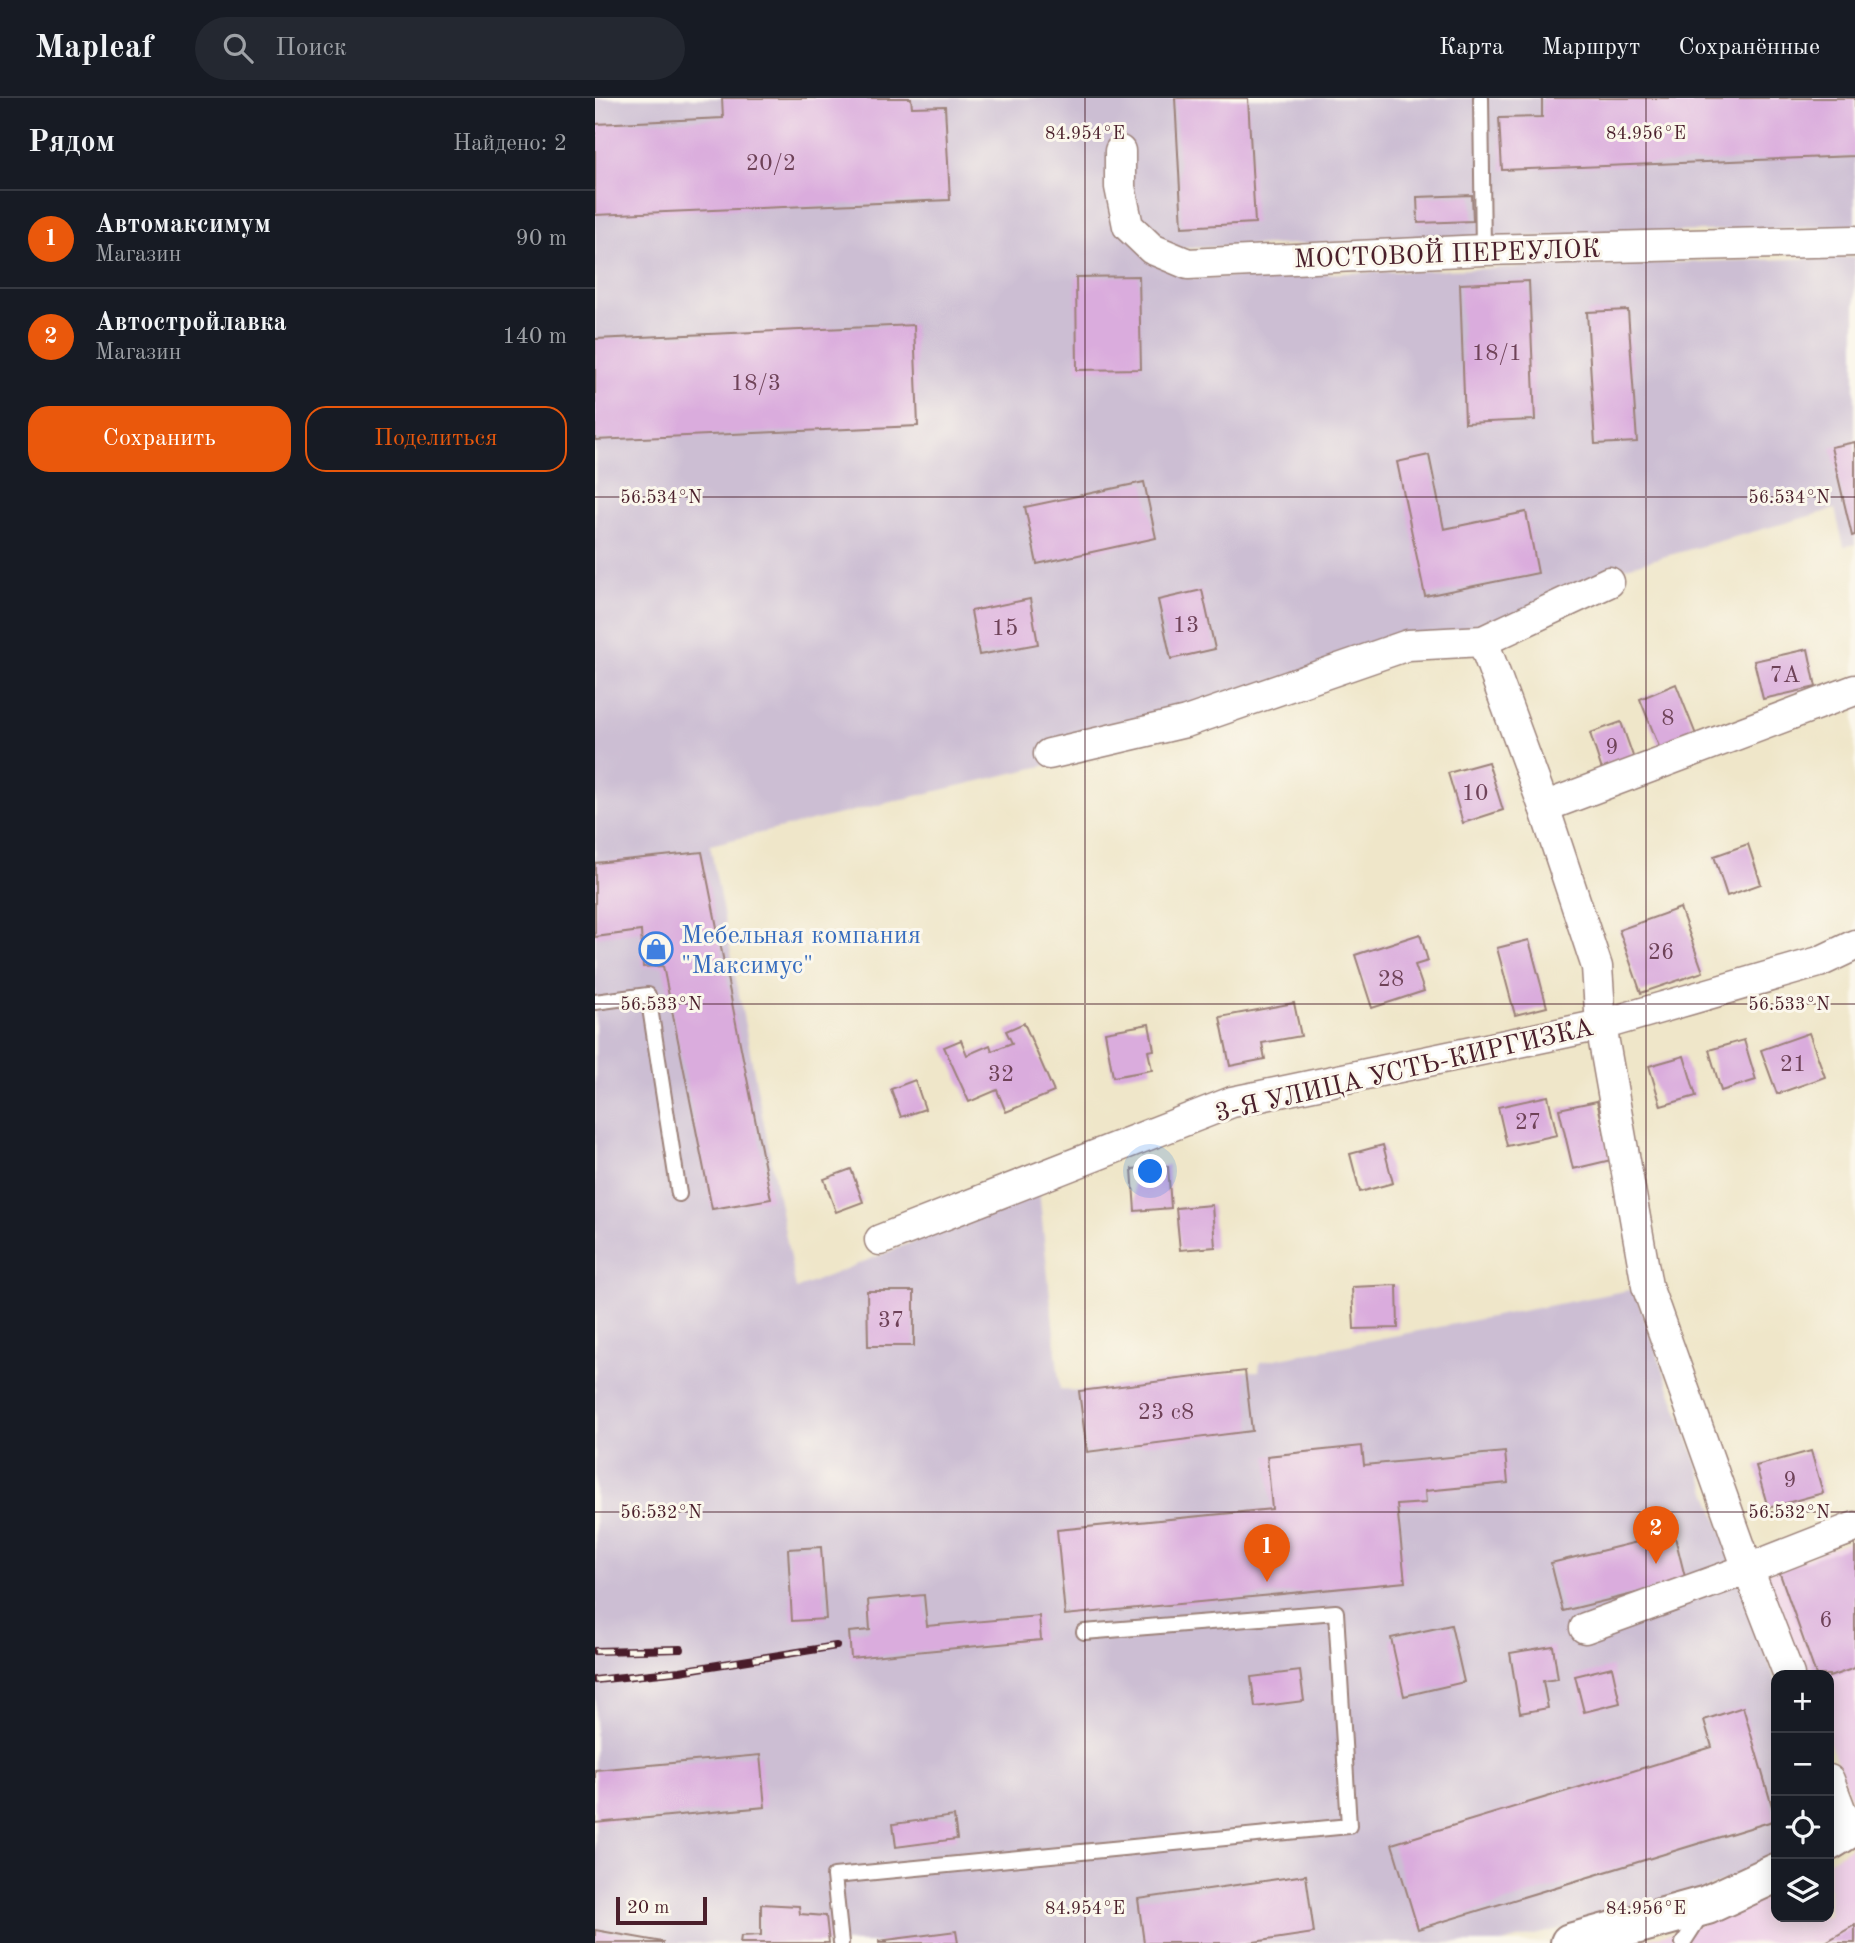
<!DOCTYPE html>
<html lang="ru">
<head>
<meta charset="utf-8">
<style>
	body { margin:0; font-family:"Old Standard TT",serif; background:#242831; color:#f1f3f6 }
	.controls { position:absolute; right:21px; bottom:21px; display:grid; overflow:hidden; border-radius:14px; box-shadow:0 4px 18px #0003 }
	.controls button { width:63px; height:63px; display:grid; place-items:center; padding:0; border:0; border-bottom:2px solid #363941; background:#171b24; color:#f1f3f6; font:35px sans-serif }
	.scale { position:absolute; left:21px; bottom:18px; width:91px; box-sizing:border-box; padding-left:7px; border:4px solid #4a1f2b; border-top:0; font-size:19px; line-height:24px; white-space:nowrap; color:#4a1f2b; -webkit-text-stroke:5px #fbf7ec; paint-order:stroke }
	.you { position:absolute; left:556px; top:1074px; width:24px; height:24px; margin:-18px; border:5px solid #fff; border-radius:50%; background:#1a73e8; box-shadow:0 0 0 10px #1a73e833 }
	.badge { display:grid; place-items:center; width:46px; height:46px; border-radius:50%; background:#ea580c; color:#fff; font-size:23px; font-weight:700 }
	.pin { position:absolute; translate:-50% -58px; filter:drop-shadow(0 2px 4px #0008) }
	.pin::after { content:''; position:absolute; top:37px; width:24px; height:21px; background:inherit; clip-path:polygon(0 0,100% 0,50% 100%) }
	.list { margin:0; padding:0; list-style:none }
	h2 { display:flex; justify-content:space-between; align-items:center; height:91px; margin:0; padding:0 28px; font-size:30px }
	h2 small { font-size:23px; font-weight:400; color:#9ea1a6 }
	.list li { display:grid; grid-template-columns:46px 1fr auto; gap:21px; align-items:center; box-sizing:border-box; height:98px; padding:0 28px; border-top:2px solid #363941 }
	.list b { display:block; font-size:26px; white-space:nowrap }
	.list p { margin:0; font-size:23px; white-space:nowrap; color:#9ea1a6 }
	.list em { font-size:23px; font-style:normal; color:#9ea1a6 }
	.actions { display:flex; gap:14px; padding:21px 28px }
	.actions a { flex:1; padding:16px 0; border:2px solid #ea580c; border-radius:21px; text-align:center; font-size:24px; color:#ea580c }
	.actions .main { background:#ea580c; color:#fff }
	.icon { flex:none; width:38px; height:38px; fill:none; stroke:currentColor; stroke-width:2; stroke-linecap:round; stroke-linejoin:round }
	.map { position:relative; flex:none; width:1260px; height:1845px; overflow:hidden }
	header { display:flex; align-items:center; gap:42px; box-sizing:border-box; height:98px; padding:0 35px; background:#171b24; border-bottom:2px solid #363941 }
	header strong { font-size:33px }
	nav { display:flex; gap:38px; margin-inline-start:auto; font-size:24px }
	.search { width:490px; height:63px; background:#242831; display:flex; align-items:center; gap:18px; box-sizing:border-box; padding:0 24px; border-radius:38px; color:#9ea1a6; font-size:26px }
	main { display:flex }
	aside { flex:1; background:#171b24 }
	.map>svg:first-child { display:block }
	.built { fill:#eed0e7 }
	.industrial { fill:#ccbed3 }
	.building { fill:#daacdd }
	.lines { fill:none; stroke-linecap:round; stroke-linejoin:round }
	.lane-casing { stroke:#9c827a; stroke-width:18 }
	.street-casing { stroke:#9c827a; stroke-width:33 }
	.secondary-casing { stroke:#9c827a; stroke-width:42 }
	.lane { stroke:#fff; stroke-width:14 }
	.street { stroke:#fff; stroke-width:30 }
	.secondary { stroke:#fff; stroke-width:38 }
	.rail-casing { stroke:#4a1f2b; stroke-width:8 }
	.rail { stroke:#fbf7ec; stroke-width:5; stroke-dasharray:16; stroke-linecap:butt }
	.ticks { fill:none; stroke:#4a1f2b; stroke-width:2; stroke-opacity:0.45 }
	.labels { text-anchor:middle; stroke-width:6; stroke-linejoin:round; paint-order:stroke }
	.number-label { font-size:23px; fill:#6e4258 }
	.street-label { font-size:26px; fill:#4a1f2b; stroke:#fbf7ec }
	.shop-label { font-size:26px; fill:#366cbe; stroke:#fbf7ec; text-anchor:start }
	.ticks-label { font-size:18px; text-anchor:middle; fill:#4a1f2b; stroke:#fbf7ec; stroke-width:6; stroke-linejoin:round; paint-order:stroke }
</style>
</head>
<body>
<header>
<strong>Mapleaf</strong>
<div class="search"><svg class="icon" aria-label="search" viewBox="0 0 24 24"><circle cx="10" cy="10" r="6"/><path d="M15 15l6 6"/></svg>Поиск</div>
<nav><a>Карта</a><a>Маршрут</a><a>Сохранённые</a></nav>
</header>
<main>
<aside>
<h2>Рядом<small>Найдено: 2</small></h2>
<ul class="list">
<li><span class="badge">1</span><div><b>Автомаксимум</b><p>Магазин</p></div><em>90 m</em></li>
<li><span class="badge">2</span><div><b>Автостройлавка</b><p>Магазин</p></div><em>140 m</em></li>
</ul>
<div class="actions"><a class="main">Сохранить</a><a>Поделиться</a></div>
</aside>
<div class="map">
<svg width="1260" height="1845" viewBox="0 0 1260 1845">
	<rect width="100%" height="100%" fill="#fbf7ec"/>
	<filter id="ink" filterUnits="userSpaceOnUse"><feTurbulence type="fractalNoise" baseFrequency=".0143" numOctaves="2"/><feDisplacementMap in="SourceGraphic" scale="14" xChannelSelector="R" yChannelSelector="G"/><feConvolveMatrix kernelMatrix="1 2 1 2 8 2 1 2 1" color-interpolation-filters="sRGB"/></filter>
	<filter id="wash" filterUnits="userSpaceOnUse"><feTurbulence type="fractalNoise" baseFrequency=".00686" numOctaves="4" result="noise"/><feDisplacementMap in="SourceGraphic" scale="28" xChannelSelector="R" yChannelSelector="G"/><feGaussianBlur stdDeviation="1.57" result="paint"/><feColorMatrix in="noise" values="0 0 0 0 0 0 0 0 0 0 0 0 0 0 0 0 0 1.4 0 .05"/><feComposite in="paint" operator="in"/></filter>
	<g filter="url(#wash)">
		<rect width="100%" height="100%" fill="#efe6c9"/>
		<g class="built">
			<path d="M 1260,1441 L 1260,1707 L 1259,1708 L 1234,1643 L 1234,1577 L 1208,1577 L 1169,1476 Z"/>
			<path d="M 1260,1746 L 1260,1845 L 1035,1845 L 1091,1831 L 1181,1796 L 1181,1819 L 1234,1819 L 1234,1763 Z"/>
		</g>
		<path class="industrial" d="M 0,0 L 1260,0 L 1260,128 L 588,150 L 588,180 L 1260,159 L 1260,446 L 1249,449 L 1240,411 L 1010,475 L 883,533 L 452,667 L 115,747 L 201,1191 L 444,1093 L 465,1292 L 484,1293 L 650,1273 L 664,1273 L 665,1264 L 1039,1191 L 1181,1584 L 1181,1762 L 1083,1802 L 907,1845 L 0,1845 Z"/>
		<g id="blocks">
			<g class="building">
				<path d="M 127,0 L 316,0 L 317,9 L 350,8 L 355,102 L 0,117 L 0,26 L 128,20 Z"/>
				<path d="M 580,0 L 653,0 L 660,125 L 587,129 Z"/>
				<path d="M 947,0 L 1260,0 L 1260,58 L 907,72 L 904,20 L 947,19 Z"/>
				<path d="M 877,97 L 878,123 L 823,125 L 822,99 Z"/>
				<path d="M 544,178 L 546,271 L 482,272 L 481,179 Z"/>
				<path d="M 934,183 L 940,322 L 870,325 L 865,186 Z"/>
				<path d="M 1033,212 L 1042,344 L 1000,346 L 992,214 Z"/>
				<path d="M 319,227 L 323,328 L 0,342 L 0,241 Z"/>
				<path d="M 1260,344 L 1260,437 L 1257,438 L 1236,349 Z"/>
				<path d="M 834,357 L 849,431 L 931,414 L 943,475 L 830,498 L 802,364 Z"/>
				<path d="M 549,384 L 561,440 L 442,466 L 430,409 Z"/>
				<path d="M 607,492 L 620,551 L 576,561 L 563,502 Z"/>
				<path d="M 435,501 L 443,546 L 384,557 L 376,513 Z"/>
				<path d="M 1213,551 L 1221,589 L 1168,601 L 1159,563 Z"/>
				<path d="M 1081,586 L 1101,637 L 1065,651 L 1045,601 Z"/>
				<path d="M 1026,624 L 1039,661 L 1007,672 L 995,635 Z"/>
				<path d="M 893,664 L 908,712 L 868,725 L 853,675 Z"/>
				<path d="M 1153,746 L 1166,786 L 1132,798 L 1119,758 Z"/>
				<path d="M 107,754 L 176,1101 L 117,1111 L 68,868 L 48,869 L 46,833 L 0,839 L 0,765 Z"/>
				<path d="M 1085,810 L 1108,874 L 1046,895 L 1024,832 Z"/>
				<path d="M 825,836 L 833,863 L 820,867 L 829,893 L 777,910 L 760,857 Z"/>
				<path d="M 934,842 L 952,909 L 920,917 L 902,850 Z"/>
				<path d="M 699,905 L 706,938 L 667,945 L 670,961 L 635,968 L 625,919 Z"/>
				<path d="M 429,925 L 459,994 L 411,1014 L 402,992 L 374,1004 L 349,949 L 366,942 L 372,957 L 395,947 L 397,953 L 417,945 L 411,933 Z"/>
				<path d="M 554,926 L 559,952 L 553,953 L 557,972 L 518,979 L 510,934 Z"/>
				<path d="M 1214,935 L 1230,979 L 1182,996 L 1166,952 Z"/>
				<path d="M 1149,942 L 1161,982 L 1126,993 L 1114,952 Z"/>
				<path d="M 1089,958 L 1101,998 L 1066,1008 L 1054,968 Z"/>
				<path d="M 320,982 L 330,1011 L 306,1019 L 296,991 Z"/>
				<path d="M 953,998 L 962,1037 L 912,1048 L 903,1009 Z"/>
				<path d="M 1002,1003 L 1016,1062 L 978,1071 L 964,1011 Z"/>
				<path d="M 788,1047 L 798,1085 L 765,1094 L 755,1056 Z"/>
				<path d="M 573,1068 L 576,1110 L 540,1113 L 537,1071 Z"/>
				<path d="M 256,1071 L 268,1104 L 241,1114 L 229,1081 Z"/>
				<path d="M 617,1107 L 620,1149 L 585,1152 L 581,1110 Z"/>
				<path d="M 802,1187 L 803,1230 L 759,1231 L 757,1189 Z"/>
				<path d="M 272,1193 L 319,1193 L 319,1248 L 273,1248 Z"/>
				<path d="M 650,1273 L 657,1333 L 492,1354 L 484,1293 Z"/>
				<path d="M 767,1348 L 769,1367 L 910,1354 L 913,1385 L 830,1393 L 831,1405 L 802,1407 L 810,1484 L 470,1517 L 462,1432 L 677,1411 L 672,1358 Z"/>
				<path d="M 1216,1353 L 1228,1395 L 1173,1410 L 1161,1368 Z"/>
				<path d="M 1079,1435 L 1091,1483 L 968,1513 L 956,1465 Z"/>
				<path d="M 1260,1446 L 1260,1570 L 1234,1579 L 1234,1577 L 1221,1577 L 1184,1473 Z"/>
				<path d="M 226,1449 L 231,1521 L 197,1523 L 193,1451 Z"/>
				<path d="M 329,1497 L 332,1528 L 444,1518 L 446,1542 L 256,1560 L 254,1534 L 275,1532 L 273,1502 Z"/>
				<path d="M 856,1527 L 869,1584 L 809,1598 L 796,1540 Z"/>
				<path d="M 958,1548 L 963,1581 L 948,1583 L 953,1610 L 925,1615 L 915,1555 Z"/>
				<path d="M 1017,1569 L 1025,1605 L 989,1614 L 980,1578 Z"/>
				<path d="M 705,1573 L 709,1603 L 660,1609 L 656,1579 Z"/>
				<path d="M 1148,1609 L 1181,1722 L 823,1831 L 797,1746 L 1117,1649 L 1109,1622 Z"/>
				<path d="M 165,1657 L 170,1709 L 0,1725 L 0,1672 Z"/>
				<path d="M 359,1718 L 362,1741 L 301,1749 L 298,1726 Z"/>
				<path d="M 711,1777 L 719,1835 L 652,1845 L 549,1845 L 543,1801 Z"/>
				<path d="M 166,1806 L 204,1808 L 205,1816 L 231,1818 L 234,1845 L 145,1845 L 146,1838 L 166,1837 Z"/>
				<path d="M 1260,1827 L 1260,1845 L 1229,1845 Z"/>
				<path d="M 0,1832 L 68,1844 L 68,1845 L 0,1845 Z"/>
				<path d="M 361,1833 L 363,1845 L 284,1845 L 284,1843 Z"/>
			</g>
		</g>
	</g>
	<g filter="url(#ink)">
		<use href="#blocks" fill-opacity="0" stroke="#9c827a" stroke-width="2"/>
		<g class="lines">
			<defs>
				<g id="lane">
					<path d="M 886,0 L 888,152"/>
					<path d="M 0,904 L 53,897 L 84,1096"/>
					<path d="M 246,1845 L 239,1778 L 754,1728 L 741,1514 L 489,1534"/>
					<path d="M 1088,1845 L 1106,1817"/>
				</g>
				<g id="street">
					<path d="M 525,53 L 525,89 L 533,128 L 557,151 L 593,166 L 888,152 L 1260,143"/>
					<path d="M 888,543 L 949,709 L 1002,869 L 1006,927 L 1052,1188 L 1153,1471 L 1194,1577"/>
					<path d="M 454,656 L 591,624 L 813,547 L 888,543 L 1014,484"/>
					<path d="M 949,709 L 1260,592"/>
					<path d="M 285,1142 L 637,1004 L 1006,927 L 1224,864 L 1260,847"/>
					<path d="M 990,1530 L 1153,1471 L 1260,1429"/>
					<path d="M 1234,1682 L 1253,1732"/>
				</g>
				<g id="secondary">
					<path d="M 1234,1743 L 1260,1727"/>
					<path d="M 975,1845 L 1112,1807 L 1181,1775"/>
				</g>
			</defs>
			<use href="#lane" class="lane-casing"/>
			<use href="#street" class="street-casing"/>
			<use href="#secondary" class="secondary-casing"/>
			<use href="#lane" class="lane"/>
			<use href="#street" class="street"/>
			<use href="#secondary" class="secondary"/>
			<defs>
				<g id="rail">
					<path d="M 0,1553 L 86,1551"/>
					<path d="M 0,1582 L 85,1573 L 241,1548"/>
				</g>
			</defs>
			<use href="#rail" class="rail-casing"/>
			<use href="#rail" class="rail"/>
		</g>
	</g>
	<path class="ticks" d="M 490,0 L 490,1845M 1051,0 L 1051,1845M 0,399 L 1260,399M 0,906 L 1260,906M 0,1414 L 1260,1414"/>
	<defs>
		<symbol id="shop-ring" viewBox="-11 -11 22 22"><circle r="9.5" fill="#fbf7ec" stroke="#3f7fe0" stroke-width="1.5"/><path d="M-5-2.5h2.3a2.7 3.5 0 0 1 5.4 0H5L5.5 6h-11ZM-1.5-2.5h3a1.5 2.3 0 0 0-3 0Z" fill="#3f7fe0"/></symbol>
	</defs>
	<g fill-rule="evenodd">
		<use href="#shop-ring" x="42" y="832" width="38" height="38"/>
	</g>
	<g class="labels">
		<g class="number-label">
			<text x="176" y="72">20/2</text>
			<text x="902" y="262">18/1</text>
			<text x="161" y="292">18/3</text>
			<text x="591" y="534">13</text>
			<text x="410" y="537">15</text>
			<text x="1190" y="584">7А</text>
			<text x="1073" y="627">8</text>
			<text x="1017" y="656">9</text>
			<text x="880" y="702">10</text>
			<text x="1066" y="861">26</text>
			<text x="796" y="888">28</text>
			<text x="1198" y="973">21</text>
			<text x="406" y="983">32</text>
			<text x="933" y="1031">27</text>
			<text x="296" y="1229">37</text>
			<text x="571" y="1321">23 с8</text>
			<text x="1195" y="1389">9</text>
			<text x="1231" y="1529">6</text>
		</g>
		<g class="street-label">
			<text transform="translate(852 155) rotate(-2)" y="9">МОСТОВОЙ ПЕРЕУЛОК</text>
			<text transform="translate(809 971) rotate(-13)" y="9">3-Я УЛИЦА УСТЬ-КИРГИЗКА</text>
		</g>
		<g class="shop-label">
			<text x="86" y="845">Мебельная компания<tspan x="86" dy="30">"Максимус"</tspan></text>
		</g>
	</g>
	<g class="ticks-label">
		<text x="490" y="41">84.954°E</text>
		<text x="1051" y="41">84.956°E</text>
		<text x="66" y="405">56.534°N</text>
		<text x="1194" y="405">56.534°N</text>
		<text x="66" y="912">56.533°N</text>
		<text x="1194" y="912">56.533°N</text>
		<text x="66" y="1420">56.532°N</text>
		<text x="1194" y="1420">56.532°N</text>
		<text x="490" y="1816">84.954°E</text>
		<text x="1051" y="1816">84.956°E</text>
	</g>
</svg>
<div class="controls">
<button>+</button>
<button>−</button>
<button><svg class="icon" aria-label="locate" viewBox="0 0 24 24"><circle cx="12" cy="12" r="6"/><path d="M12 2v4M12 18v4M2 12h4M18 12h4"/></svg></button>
<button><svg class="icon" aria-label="layers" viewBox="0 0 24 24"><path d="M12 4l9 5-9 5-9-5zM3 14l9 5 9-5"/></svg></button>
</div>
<div class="scale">20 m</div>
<div class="you"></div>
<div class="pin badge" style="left:672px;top:1484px">1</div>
<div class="pin badge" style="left:1061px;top:1466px">2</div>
</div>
</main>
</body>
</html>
